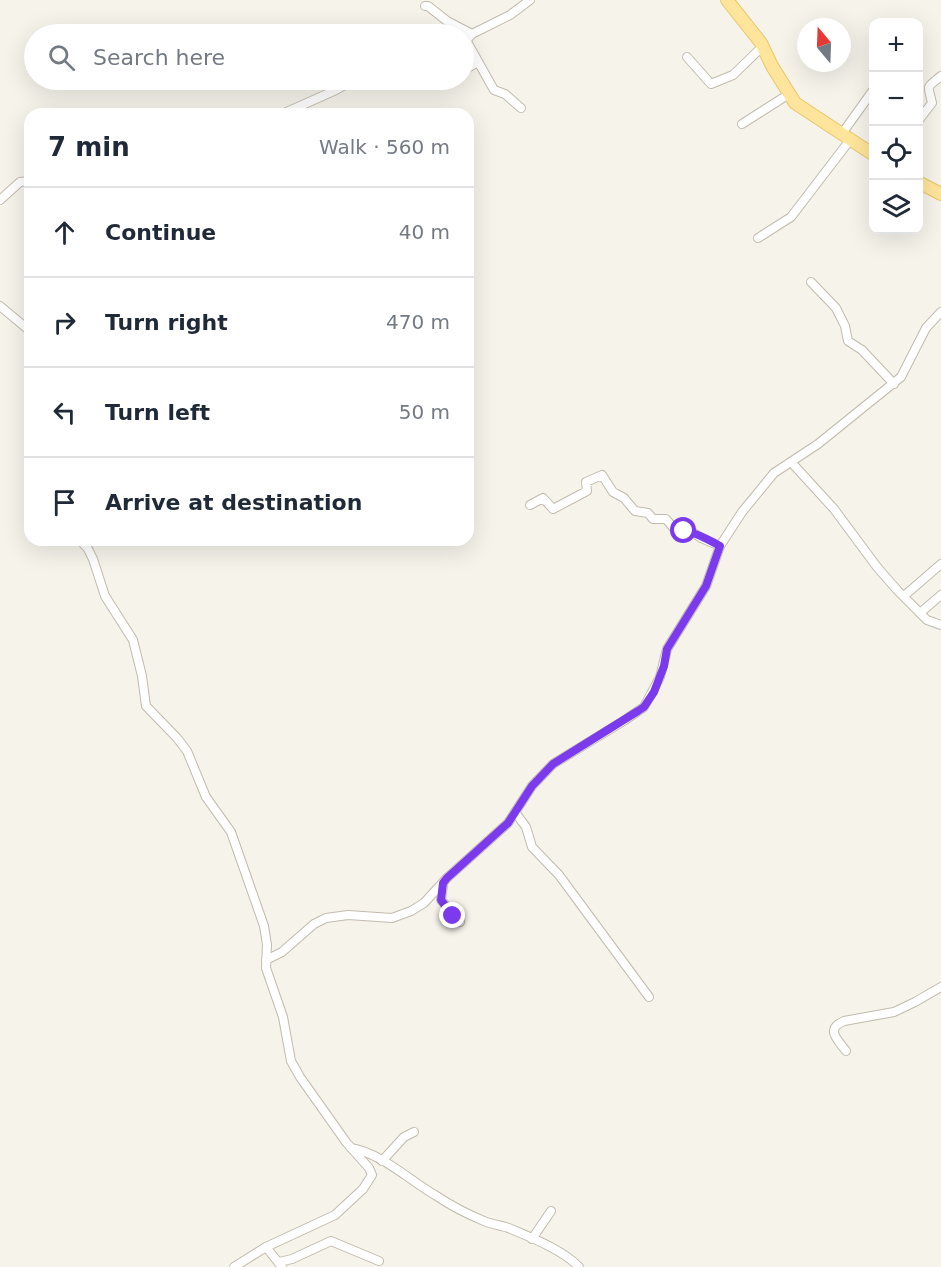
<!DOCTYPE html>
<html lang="en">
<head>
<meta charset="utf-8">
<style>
	body { margin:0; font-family:"DejaVu Sans",sans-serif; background:#f6f6f7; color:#1f2937 }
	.controls { position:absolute; right:18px; top:18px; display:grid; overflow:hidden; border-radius:12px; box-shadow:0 6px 24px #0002 }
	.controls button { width:54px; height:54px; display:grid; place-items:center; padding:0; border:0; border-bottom:2px solid #e0e1e3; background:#fff; color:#1f2937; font:30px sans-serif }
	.compass { position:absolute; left:797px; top:18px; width:54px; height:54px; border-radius:50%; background:#fff; box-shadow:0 6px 24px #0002; rotate:341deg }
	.stop { position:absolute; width:18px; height:18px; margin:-14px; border:4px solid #7c3aed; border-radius:50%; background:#fff }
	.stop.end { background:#7c3aed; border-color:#fff; box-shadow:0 2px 6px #0008 }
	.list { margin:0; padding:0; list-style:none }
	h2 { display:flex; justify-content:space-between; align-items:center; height:78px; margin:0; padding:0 24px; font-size:26px }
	h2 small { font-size:20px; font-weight:400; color:#747a83 }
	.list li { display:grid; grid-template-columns:39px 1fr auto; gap:18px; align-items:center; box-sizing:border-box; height:90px; padding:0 24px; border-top:2px solid #e0e1e3 }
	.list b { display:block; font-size:22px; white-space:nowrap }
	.list em { font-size:20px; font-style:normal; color:#747a83 }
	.icon { flex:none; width:33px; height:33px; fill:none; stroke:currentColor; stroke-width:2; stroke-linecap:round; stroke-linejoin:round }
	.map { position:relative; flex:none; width:941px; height:1267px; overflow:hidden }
	.search { position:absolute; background:#fff; box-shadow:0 6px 24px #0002; left:24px; top:24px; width:450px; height:66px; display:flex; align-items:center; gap:15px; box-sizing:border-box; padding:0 21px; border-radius:33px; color:#747a83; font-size:22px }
	.panel { position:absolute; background:#fff; box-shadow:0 6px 24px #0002; left:24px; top:108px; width:450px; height:438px; border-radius:18px }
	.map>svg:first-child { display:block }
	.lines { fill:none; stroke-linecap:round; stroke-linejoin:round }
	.minor-casing { stroke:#c2bbad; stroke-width:10 }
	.primary-casing { stroke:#e8c567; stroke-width:14 }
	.minor { stroke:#fff; stroke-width:8 }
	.primary { stroke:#ffe59b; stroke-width:12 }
	.route { stroke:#7c3aed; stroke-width:8 }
</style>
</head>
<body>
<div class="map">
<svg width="941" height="1267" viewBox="0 0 941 1267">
	<rect width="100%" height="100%" fill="#f6f3eb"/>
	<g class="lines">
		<defs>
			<g id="minor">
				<path d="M 425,6 L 428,6 L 447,21 L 472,34"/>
				<path d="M 466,40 L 494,90 L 505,94 L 521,108"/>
				<path d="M 464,43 L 472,34 L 510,15 L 530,0"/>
				<path d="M 687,57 L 711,84 L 733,75 L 763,46"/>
				<path d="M 464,70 L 478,62"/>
				<path d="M 414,80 L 423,85 L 433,85 L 436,80"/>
				<path d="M 282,114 L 336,90 L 354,80"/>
				<path d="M 918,121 L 932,103 C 928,84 925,89 941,76"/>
				<path d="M 742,124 L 789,94"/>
				<path d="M 841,135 L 874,89"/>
				<path d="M 0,200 L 20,182 L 30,181"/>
				<path d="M 758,238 L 791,217 L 850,140"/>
				<path d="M 811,282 L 836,308 L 845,326 L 848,341 L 862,350 L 894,384"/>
				<path d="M 0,306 L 30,331"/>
				<path d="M 791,462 L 834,509 L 877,567 L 898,591 L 927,620 L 941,625"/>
				<path d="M 530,505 L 543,498 L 553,509 L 587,491 L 586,482 L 602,475 L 613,492 L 624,498 L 635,511 L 648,513 L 653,519 L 666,519 L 676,531 L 694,533 L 701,538 L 720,546"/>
				<path d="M 80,540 L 88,549 L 93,559 L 105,596 L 133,640 L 142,676 L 146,706 L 177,738 L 187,751 L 206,797 L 231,832 L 264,926 L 267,945 L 266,968 L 283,1017 L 291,1061 L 300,1077 L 346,1142 L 369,1168 L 372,1175 L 363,1189 L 335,1215 L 266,1247 L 234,1267"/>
				<path d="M 904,596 L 941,564"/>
				<path d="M 920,613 L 941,595"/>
				<path d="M 515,812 L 526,827 L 532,847 L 559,875 L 649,997"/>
				<path d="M 443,885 L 441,900 L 460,922"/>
				<path d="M 266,960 L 282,952 L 314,924 L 326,918 L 348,915 L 392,918 L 411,911 L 424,903 L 447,878 L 508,823 L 532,786 L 553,764 L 625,720 L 644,707 L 660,677 L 667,649 L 706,586 L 720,546 L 742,512 L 774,473 L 818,444 L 901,377 L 926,328 L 941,312"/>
				<path d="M 846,1051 C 837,1039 825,1029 844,1021 L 894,1012 L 915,1002 L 941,987"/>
				<path d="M 351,1148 C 381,1153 409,1180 435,1195 C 450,1205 467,1214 484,1221 C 493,1225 502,1225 511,1229 C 532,1238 563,1250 579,1267"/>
				<path d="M 382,1161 L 404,1137 L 414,1132"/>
				<path d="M 532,1239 L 551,1211"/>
				<path d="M 266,1247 L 282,1267"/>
				<path d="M 279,1262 L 292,1259 L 331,1241 L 379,1261"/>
			</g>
			<g id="primary">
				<path d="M 727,0 L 761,43 L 772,66 L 795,103 L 874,155"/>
				<path d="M 918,182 L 941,194"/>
			</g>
		</defs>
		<use href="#minor" class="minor-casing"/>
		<use href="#primary" class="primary-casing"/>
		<use href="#minor" class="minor"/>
		<use href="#primary" class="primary"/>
	</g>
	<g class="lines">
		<path class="route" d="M 453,916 L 441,900 L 443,883 L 447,878 L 508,823 L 532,786 L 553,764 L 638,711 L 644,707 L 654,692 L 664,666 L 667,649 L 706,586 L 720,546 C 711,541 693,531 684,531"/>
	</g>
</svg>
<div class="controls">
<button>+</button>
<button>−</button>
<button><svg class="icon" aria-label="locate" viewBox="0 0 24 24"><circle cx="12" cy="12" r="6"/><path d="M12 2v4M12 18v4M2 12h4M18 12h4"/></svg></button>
<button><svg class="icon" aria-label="layers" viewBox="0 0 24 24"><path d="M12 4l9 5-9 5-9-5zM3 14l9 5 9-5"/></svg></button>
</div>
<svg class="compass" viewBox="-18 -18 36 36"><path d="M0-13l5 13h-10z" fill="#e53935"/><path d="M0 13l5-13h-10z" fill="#747a83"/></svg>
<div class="stop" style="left:684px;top:531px"></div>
<div class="stop end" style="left:453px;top:916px"></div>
<div class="search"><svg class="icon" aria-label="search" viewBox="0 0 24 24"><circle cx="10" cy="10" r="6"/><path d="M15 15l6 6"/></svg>Search here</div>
<section class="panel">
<h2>7 min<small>Walk · 560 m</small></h2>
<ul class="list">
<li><svg class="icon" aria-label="ahead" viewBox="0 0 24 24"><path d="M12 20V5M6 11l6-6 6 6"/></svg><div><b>Continue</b></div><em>40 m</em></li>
<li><svg class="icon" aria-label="right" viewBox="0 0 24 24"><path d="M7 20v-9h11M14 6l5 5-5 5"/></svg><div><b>Turn right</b></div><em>470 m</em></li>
<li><svg class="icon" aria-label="left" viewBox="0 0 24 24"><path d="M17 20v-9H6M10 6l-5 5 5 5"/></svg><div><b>Turn left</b></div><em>50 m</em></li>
<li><svg class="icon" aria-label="arrive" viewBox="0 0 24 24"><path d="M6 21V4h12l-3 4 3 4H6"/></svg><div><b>Arrive at destination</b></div></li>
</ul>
</section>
</div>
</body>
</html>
